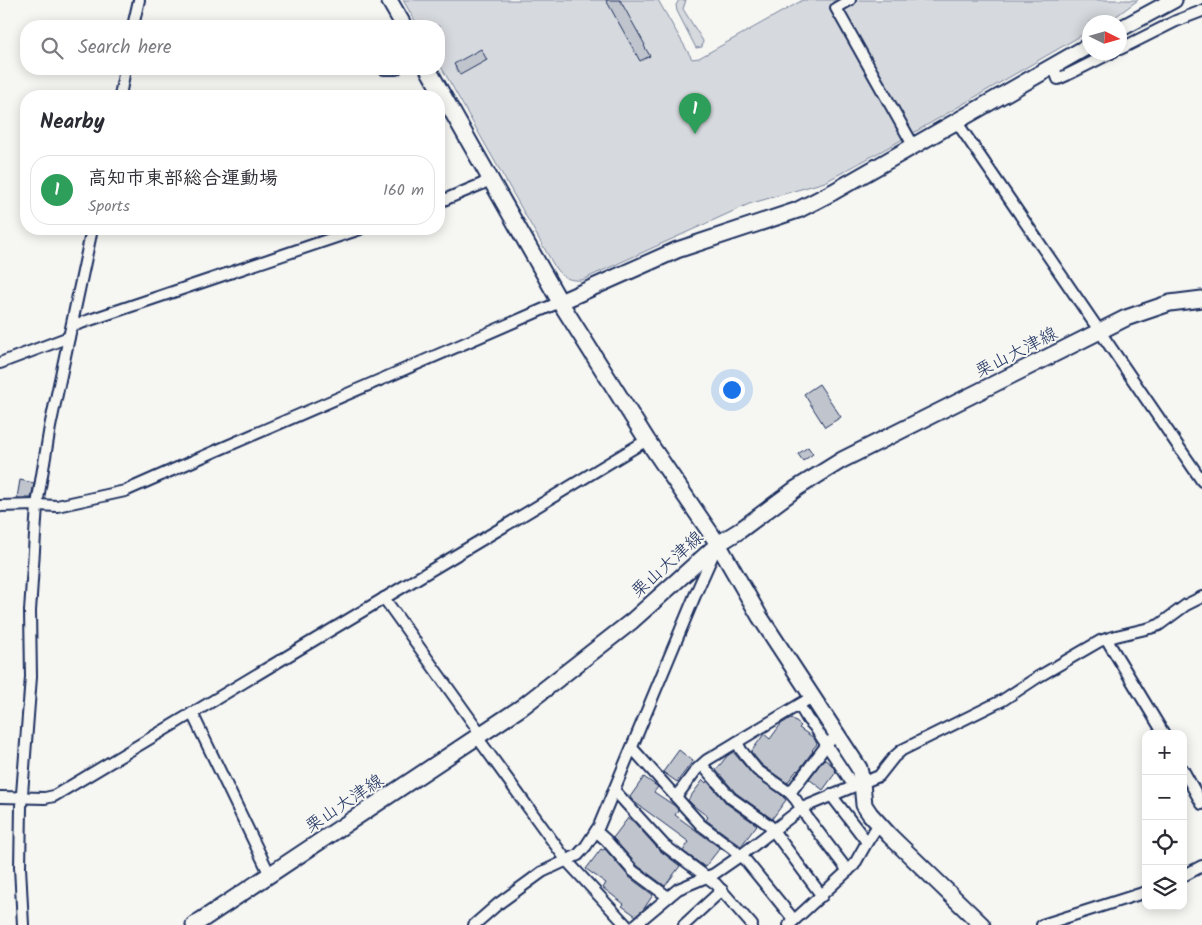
<!DOCTYPE html>
<html lang="en">
<head>
<meta charset="utf-8">
<style>
	body { margin:0; font-family:Kalam,"Klee One",sans-serif; background:#f2f2f3; color:#2b2b33 }
	.controls { position:absolute; right:15px; bottom:15px; display:grid; overflow:hidden; border-radius:10px; box-shadow:0 2px 12px #0003 }
	.controls button { width:45px; height:45px; display:grid; place-items:center; padding:0; border:0; border-bottom:1px solid #e1e1e2; background:#fff; color:#2b2b33; font:25px sans-serif }
	.compass { position:absolute; left:1082px; top:15px; width:45px; height:45px; border-radius:50%; background:#fff; box-shadow:0 2px 12px #0003; rotate:95deg }
	.you { position:absolute; left:731px; top:389px; width:18px; height:18px; margin:-12px; border:4px solid #fff; border-radius:50%; background:#1a73e8; box-shadow:0 0 0 8px #1a73e833 }
	.badge { display:grid; place-items:center; width:32px; height:32px; border-radius:50%; background:#2563eb; color:#fff; font-size:16px; font-weight:700 }
	.pin { position:absolute; translate:-50% -41px; filter:drop-shadow(0 1px 2px #0008) }
	.pin::after { content:''; position:absolute; top:26px; width:18px; height:15px; background:inherit; clip-path:polygon(0 0,100% 0,50% 100%) }
	.list { margin:0; padding:0; list-style:none }
	h2 { display:flex; justify-content:space-between; align-items:center; height:65px; margin:0; padding:0 20px; font-size:21px }
	h2 small { font-size:16px; font-weight:400; color:#7c7c81 }
	.list li { display:grid; grid-template-columns:32px 1fr auto; gap:15px; align-items:center; box-sizing:border-box; height:70px; margin:0 10px 10px; padding:0 10px; border:1px solid #e1e1e2; border-radius:20px }
	.list b { display:block; font-size:19px; white-space:nowrap }
	.list p { margin:0; font-size:16px; white-space:nowrap; color:#7c7c81 }
	.list em { font-size:16px; font-style:normal; color:#7c7c81 }
	.icon { flex:none; width:28px; height:28px; fill:none; stroke:currentColor; stroke-width:2; stroke-linecap:round; stroke-linejoin:round }
	.map { position:relative; flex:none; width:1202px; height:925px; overflow:hidden }
	.search { position:absolute; background:#fff; box-shadow:0 2px 12px #0003; left:20px; top:20px; width:425px; height:55px; display:flex; align-items:center; gap:12px; box-sizing:border-box; padding:0 18px; border-radius:20px; color:#7c7c81; font-size:19px }
	.panel { position:absolute; background:#fff; box-shadow:0 2px 12px #0003; left:20px; top:90px; width:425px; height:145px; border-radius:20px }
	.map>svg:first-child { display:block }
	.green { fill:#d6d9dd; stroke:#78849e }
	.building { fill:#c0c4cd; stroke:#1b2f5e }
	.lines { fill:none; stroke-linecap:round; stroke-linejoin:round }
	.street-casing { stroke:#1b2f5e; stroke-width:14 }
	.secondary-casing { stroke:#1b2f5e; stroke-width:19 }
	.street { stroke:#f6f6f2; stroke-width:10 }
	.secondary { stroke:#f6f6f2; stroke-width:15 }
	.labels { text-anchor:middle; stroke-width:4; stroke-linejoin:round; paint-order:stroke }
	.street-label { font-size:18px; fill:#1b2f5e; stroke:#f6f6f2 }
</style>
</head>
<body>
<div class="map">
<svg width="1202" height="925" viewBox="0 0 1202 925">
	<rect width="100%" height="100%" fill="#f6f6f2"/>
	<filter id="ink" filterUnits="userSpaceOnUse"><feTurbulence type="fractalNoise" baseFrequency=".02" numOctaves="2"/><feDisplacementMap in="SourceGraphic" scale="10" xChannelSelector="R" yChannelSelector="G"/><feConvolveMatrix kernelMatrix="1 2 1 2 8 2 1 2 1" color-interpolation-filters="sRGB"/></filter>
	<g filter="url(#ink)">
		<g class="green">
			<path d="M 403,0 L 658,0 L 692,59 L 699,58 L 803,0 L 1138,0 L 1115,17 L 1105,22 L 1090,22 L 1089,31 L 896,143 L 825,182 L 749,204 L 582,280 C 570,281 563,278 556,269 L 439,63 L 439,26 L 418,26 Z"/>
			<path d="M 679,0 L 686,0 L 683,9 L 703,41 L 702,47 L 696,48 L 677,11 L 676,5 Z"/>
		</g>
		<g class="building">
			<path d="M 606,0 L 620,0 L 645,45 L 644,46 L 650,56 L 640,61 Z"/>
			<path d="M 481,49 L 487,60 L 460,75 L 454,64 Z"/>
			<path d="M 819,384 L 841,417 L 825,427 L 804,394 Z"/>
			<path d="M 808,447 L 813,454 L 803,461 L 798,454 Z"/>
			<path d="M 20,480 L 34,483 L 31,498 L 17,498 Z"/>
			<path d="M 791,718 L 801,726 L 799,728 L 814,738 L 817,744 L 812,750 L 813,751 L 798,771 L 797,770 L 787,783 L 762,765 L 751,752 L 764,734 L 770,739 L 781,724 Z"/>
			<path d="M 679,750 L 693,761 L 677,782 L 663,772 Z"/>
			<path d="M 733,752 L 753,775 L 779,793 L 786,800 L 772,819 L 736,793 L 716,770 L 727,756 Z"/>
			<path d="M 824,759 L 832,765 L 836,772 L 823,790 L 809,779 Z"/>
			<path d="M 644,777 L 658,787 L 654,792 L 675,806 L 678,810 L 675,815 L 720,848 L 705,867 L 683,851 L 689,842 L 633,801 L 630,797 Z"/>
			<path d="M 703,780 L 706,783 L 707,781 L 727,804 L 757,825 L 741,846 L 706,820 L 708,817 L 694,806 L 688,800 Z"/>
			<path d="M 628,818 L 634,822 L 659,850 L 680,866 L 665,886 L 638,866 L 613,838 Z"/>
			<path d="M 601,849 L 603,850 L 605,849 L 629,877 L 653,895 L 643,910 L 636,916 L 622,906 L 624,904 L 603,888 L 606,883 L 586,869 Z"/>
		</g>
		<g class="lines">
			<defs>
				<g id="street">
					<path d="M 850,0 L 836,8 L 913,145"/>
					<path d="M 133,26 L 139,0"/>
					<path d="M 1120,49 L 1176,21 L 1202,11"/>
					<path d="M 1053,65 L 1058,79 L 1067,75 L 1113,52"/>
					<path d="M 384,69 L 396,69"/>
					<path d="M 120,96 L 125,69"/>
					<path d="M 956,121 L 1202,481"/>
					<path d="M 439,202 L 482,184 L 490,178"/>
					<path d="M 72,326 L 360,229"/>
					<path d="M 0,363 L 69,337"/>
					<path d="M 0,506 L 37,505 L 57,506 L 125,491 L 218,450 L 560,302"/>
					<path d="M 384,598 L 481,734"/>
					<path d="M 1107,639 L 1110,645 L 1164,734"/>
					<path d="M 799,705 L 808,720 L 814,726 L 853,785"/>
					<path d="M 192,713 L 270,875"/>
					<path d="M 477,737 L 567,861 L 626,925"/>
					<path d="M 737,742 L 741,750 L 757,770 L 790,793 L 796,800 L 807,817 L 848,871"/>
					<path d="M 632,748 L 701,825 L 733,849 L 747,862 L 794,920"/>
					<path d="M 702,765 L 731,798 L 769,825 L 822,896"/>
					<path d="M 1183,770 L 1202,804"/>
					<path d="M 614,790 L 664,845 L 716,884 L 752,925"/>
					<path d="M 790,793 L 828,743 L 830,741"/>
					<path d="M 831,795 L 867,842"/>
					<path d="M 0,797 L 45,798 L 54,796 C 251,677 450,560 647,440"/>
					<path d="M 676,797 L 696,770 L 707,760 L 812,697"/>
					<path d="M 596,831 L 606,840 L 633,871 L 668,897"/>
					<path d="M 1183,876 L 1202,866"/>
					<path d="M 23,925 L 20,867 L 21,807 L 31,677 L 30,611 L 37,505 L 50,427 L 92,229"/>
					<path d="M 474,925 L 498,904 L 542,872 L 578,855 L 586,846 L 599,826 L 696,593 L 716,548"/>
					<path d="M 635,925 L 678,889 L 714,874 L 740,856 L 802,808 L 879,776 L 894,757 L 902,750 L 1003,700 L 1038,677 L 1100,641 L 1116,636 L 1150,628 L 1159,625 L 1186,605 L 1202,597"/>
					<path d="M 684,925 L 722,890"/>
					<path d="M 789,925 L 854,865 L 867,842 L 879,824"/>
					<path d="M 1042,925 L 1146,892"/>
				</g>
				<g id="secondary">
					<path d="M 389,0 L 404,26"/>
					<path d="M 1120,29 L 1174,0"/>
					<path d="M 428,69 L 560,302 L 647,440 L 718,544 L 760,617 L 859,768 L 862,782 L 864,805 L 870,814 L 890,836 L 982,925"/>
					<path d="M 560,302 L 677,250 L 798,210 L 833,192 L 1090,45"/>
					<path d="M 194,925 L 522,707 L 632,621 L 718,544 L 739,531 L 797,488 L 842,460 L 1126,318 L 1170,303 L 1202,299"/>
				</g>
			</defs>
			<use href="#street" class="street-casing"/>
			<use href="#secondary" class="secondary-casing"/>
			<use href="#street" class="street"/>
			<use href="#secondary" class="secondary"/>
		</g>
	</g>
	<g class="labels">
		<g class="street-label">
			<text transform="translate(1016 352) rotate(-27)" y="6">栗山大津線</text>
			<text transform="translate(667 564) rotate(-42)" y="6">栗山大津線</text>
			<text transform="translate(344 803) rotate(-34)" y="6">栗山大津線</text>
		</g>
	</g>
</svg>
<div class="controls">
<button>+</button>
<button>−</button>
<button><svg class="icon" aria-label="locate" viewBox="0 0 24 24"><circle cx="12" cy="12" r="6"/><path d="M12 2v4M12 18v4M2 12h4M18 12h4"/></svg></button>
<button><svg class="icon" aria-label="layers" viewBox="0 0 24 24"><path d="M12 4l9 5-9 5-9-5zM3 14l9 5 9-5"/></svg></button>
</div>
<svg class="compass" viewBox="-18 -18 36 36"><path d="M0-13l5 13h-10z" fill="#e53935"/><path d="M0 13l5-13h-10z" fill="#7c7c81"/></svg>
<div class="you"></div>
<div class="pin badge" style="left:695px;top:134px;background:#2e9e5b">1</div>
<div class="search"><svg class="icon" aria-label="search" viewBox="0 0 24 24"><circle cx="10" cy="10" r="6"/><path d="M15 15l6 6"/></svg>Search here</div>
<section class="panel">
<h2>Nearby<small></small></h2>
<ul class="list">
<li><span class="badge" style="background:#2e9e5b">1</span><div><b>高知市東部総合運動場</b><p>Sports</p></div><em>160 m</em></li>
</ul>
</section>
</div>
</body>
</html>
